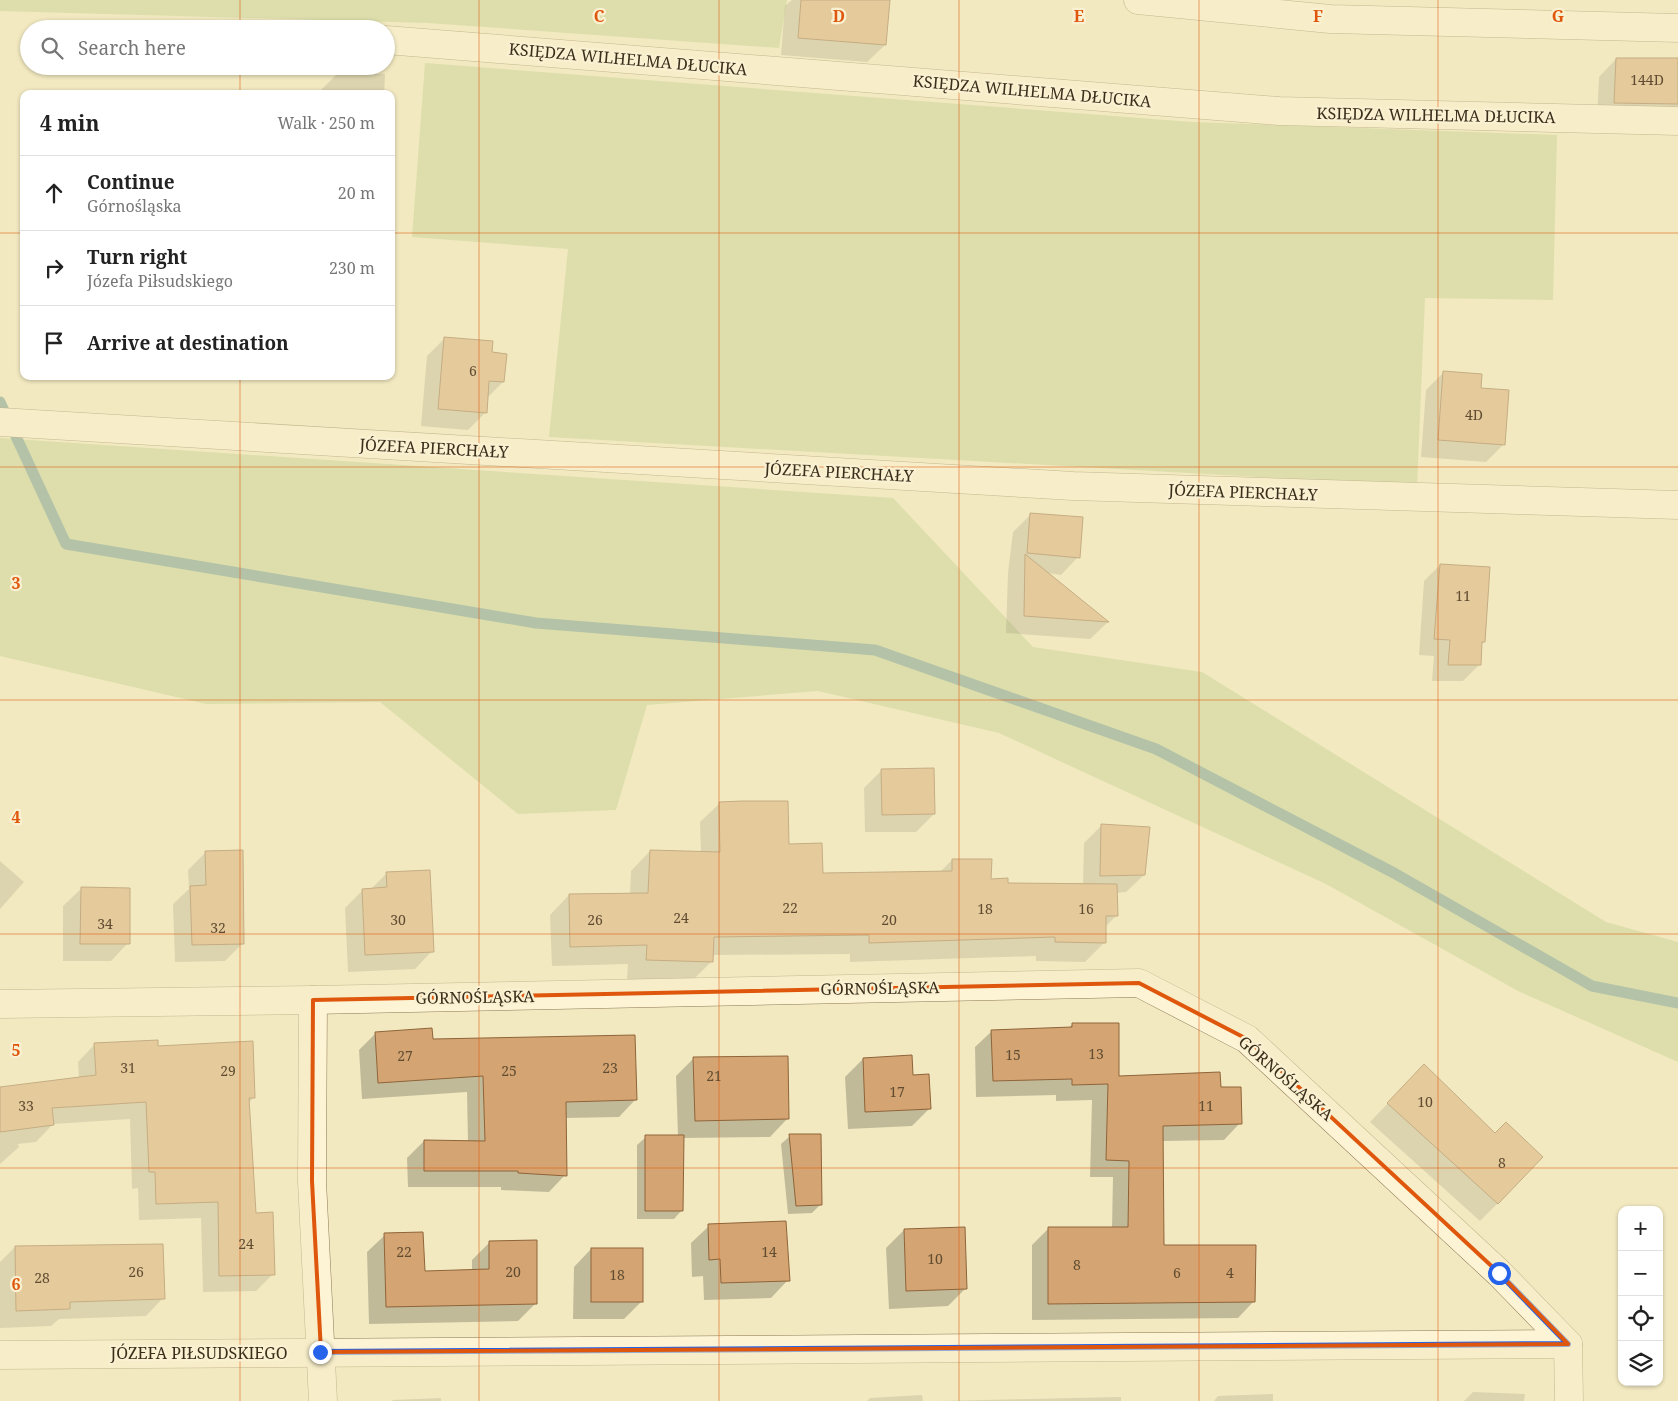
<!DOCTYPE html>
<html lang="en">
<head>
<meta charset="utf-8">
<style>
	body { margin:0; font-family:"Noto Serif",serif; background:#f2f2f2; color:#222 }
	.controls { position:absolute; right:15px; bottom:15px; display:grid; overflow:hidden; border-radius:10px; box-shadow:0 1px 4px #0004 }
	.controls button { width:45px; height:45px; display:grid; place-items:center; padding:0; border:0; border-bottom:1px solid #e0e0e0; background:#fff; color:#222; font:25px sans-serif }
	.stop { position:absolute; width:15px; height:15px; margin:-11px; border:4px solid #2563eb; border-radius:50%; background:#fff }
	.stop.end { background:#2563eb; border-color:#fff; box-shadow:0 1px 5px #0008 }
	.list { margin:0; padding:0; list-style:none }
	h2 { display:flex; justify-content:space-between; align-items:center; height:65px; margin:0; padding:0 20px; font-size:21px }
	h2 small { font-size:16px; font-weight:400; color:#767676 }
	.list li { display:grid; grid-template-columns:32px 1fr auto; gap:15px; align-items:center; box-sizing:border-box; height:75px; padding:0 20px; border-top:1px solid #e0e0e0 }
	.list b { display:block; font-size:19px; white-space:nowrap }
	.list p { margin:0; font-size:16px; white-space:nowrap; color:#767676 }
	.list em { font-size:16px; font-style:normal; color:#767676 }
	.icon { flex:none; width:28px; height:28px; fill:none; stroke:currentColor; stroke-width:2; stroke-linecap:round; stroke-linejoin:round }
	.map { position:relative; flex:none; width:1678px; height:1401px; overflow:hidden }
	.search { position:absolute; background:#fff; box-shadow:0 1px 4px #0004; left:20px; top:20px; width:375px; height:55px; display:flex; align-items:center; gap:12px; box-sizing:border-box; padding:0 18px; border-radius:28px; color:#767676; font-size:19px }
	.panel { position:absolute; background:#fff; box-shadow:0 1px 4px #0004; left:20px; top:90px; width:375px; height:290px; border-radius:10px }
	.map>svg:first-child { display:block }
	.green { fill:#c3d193 }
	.shadow { fill:#0003 }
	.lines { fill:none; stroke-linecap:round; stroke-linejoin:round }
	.stream { stroke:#69938d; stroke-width:11 }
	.building { fill:#d4a572; stroke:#8f643a }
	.minor-casing { stroke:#8d7956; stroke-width:29 }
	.minor { stroke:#fcf4d4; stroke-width:28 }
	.route { stroke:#2563eb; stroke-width:6 }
	.marked { fill:none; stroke:#df570d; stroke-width:4; stroke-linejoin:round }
	.grid { fill:none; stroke:#df570d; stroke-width:1; stroke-opacity:0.55 }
	.labels { text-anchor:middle; stroke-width:4.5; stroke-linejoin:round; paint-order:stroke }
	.number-label { font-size:14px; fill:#614c32 }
	.street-label { font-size:16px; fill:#3b2f1c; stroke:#f9f1d1 }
	.grid-label { font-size:16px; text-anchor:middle; font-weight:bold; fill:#df570d; stroke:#f9f1d1; stroke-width:4.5; stroke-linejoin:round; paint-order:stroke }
</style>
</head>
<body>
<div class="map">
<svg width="1678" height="1401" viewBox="0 0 1678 1401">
	<rect width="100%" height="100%" fill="#f2e9c0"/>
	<g class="green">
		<path d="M 0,0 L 787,0 L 779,48 L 428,23 L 0,11 Z"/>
		<path d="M 425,63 L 1192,122 L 1557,135 L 1553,300 L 1425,298 L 1417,486 L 549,437 L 568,249 L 412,237 Z"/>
		<path d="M 0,438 L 893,498 L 1033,647 L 1202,672 L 1606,922 L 1678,942 L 1678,1062 L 1518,991 L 1326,884 L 999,733 L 818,691 L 647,705 L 616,810 L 518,814 L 380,702 L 206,704 L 0,656 Z"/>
	</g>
	<g class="shadow">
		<path d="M 792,0 L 889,0 L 885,45 L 867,62 L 781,55 L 785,6 Z"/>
		<path d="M 1616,59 L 1678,59 L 1678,106 L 1663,121 L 1597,120 L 1599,77 Z"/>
		<path d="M 339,72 L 385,74 L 384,94 L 321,94 L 321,90 Z"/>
		<path d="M 444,339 L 490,354 L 503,382 L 487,398 L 486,412 L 468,430 L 421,426 L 427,356 Z"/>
		<path d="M 1444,372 L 1480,389 L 1504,444 L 1486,462 L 1421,457 L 1426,390 Z"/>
		<path d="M 141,376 L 168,376 L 166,379 Z"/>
		<path d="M 1030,515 L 1078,557 L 1061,575 L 1048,573 L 1108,622 L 1090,639 L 1006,633 L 1008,573 L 1013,532 Z"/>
		<path d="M 1440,565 L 1484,642 L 1480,645 L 1480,664 L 1463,681 L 1432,681 L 1434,656 L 1419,655 L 1424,581 Z"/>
		<path d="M 882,770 L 934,814 L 916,832 L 865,832 L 864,788 Z"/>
		<path d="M 720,803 L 788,845 L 821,874 L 940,872 L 952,860 L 990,881 L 1007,884 L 1083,885 L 1084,843 L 1101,826 L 1144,875 L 1126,892 L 1116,893 L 1116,916 L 1105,927 L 1105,942 L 1085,962 L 1036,961 L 1036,956 L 850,962 L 850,954 L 712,955 L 712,961 L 692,981 L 627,979 L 628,964 L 552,966 L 550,915 L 569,895 L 630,894 L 631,871 L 650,851 L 701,853 L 700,822 Z"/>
		<path d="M 206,852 L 243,943 L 225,961 L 175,962 L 173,904 L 189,889 L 188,870 Z"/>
		<path d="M 0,861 L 24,882 L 0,909 Z"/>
		<path d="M 387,873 L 432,951 L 415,969 L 348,972 L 345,908 L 363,890 L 371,889 Z"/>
		<path d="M 81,889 L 128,943 L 111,961 L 63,961 L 63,906 Z"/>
		<path d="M 1073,1024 L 1118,1077 L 1220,1089 L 1240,1123 L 1224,1140 L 1162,1141 L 1163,1246 L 1254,1301 L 1238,1318 L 1032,1320 L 1032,1245 L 1049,1228 L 1112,1228 L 1113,1177 L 1090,1177 L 1092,1100 L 1056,1101 L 1056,1095 L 976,1097 L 975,1047 L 992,1031 L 1068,1028 Z"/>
		<path d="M 376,1033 L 432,1040 L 635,1100 L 619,1117 L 565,1118 L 565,1175 L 549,1192 L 501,1190 L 501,1187 L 408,1187 L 407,1158 L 424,1141 L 468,1142 L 467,1092 L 362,1099 L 359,1050 Z"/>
		<path d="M 95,1044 L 157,1047 L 254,1097 L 248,1104 L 254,1214 L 273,1274 L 256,1291 L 203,1292 L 201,1218 L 139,1220 L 138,1188 L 132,1189 L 130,1119 L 53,1124 L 36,1142 L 18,1144 L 19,1147 L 0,1164 L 0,1088 L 79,1078 L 78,1062 Z"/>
		<path d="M 694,1058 L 787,1119 L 770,1137 L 683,1138 L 682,1210 L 674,1219 L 637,1219 L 637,1145 L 646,1137 L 678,1136 L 676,1076 Z"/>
		<path d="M 863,1059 L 912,1076 L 930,1108 L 912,1126 L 848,1129 L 845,1077 Z"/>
		<path d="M 1407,1083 L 1495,1134 L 1498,1203 L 1480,1221 L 1370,1122 Z"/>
		<path d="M 790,1136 L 821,1204 L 812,1213 L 788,1214 L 781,1144 Z"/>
		<path d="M 709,1226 L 788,1280 L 771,1298 L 704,1300 L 703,1276 L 692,1277 L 691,1243 Z"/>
		<path d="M 904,1230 L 966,1288 L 948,1306 L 889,1309 L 886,1248 Z"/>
		<path d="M 385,1235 L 424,1272 L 472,1271 L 472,1260 L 490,1242 L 536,1303 L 518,1321 L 369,1324 L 367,1252 Z"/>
		<path d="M 15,1247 L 163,1298 L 146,1316 L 59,1319 L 51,1326 L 0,1328 L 0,1262 Z"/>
		<path d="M 591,1249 L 641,1302 L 624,1319 L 573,1319 L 574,1267 Z"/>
		<path d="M 1473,1392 L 1525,1394 L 1524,1401 L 1464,1401 Z"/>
		<path d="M 1273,1394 L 1273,1401 L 1214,1401 L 1218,1396 Z"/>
		<path d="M 922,1395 L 923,1401 L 867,1401 L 870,1398 Z"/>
		<path d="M 1121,1397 L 1121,1401 L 938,1401 Z"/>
		<path d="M 441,1398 L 441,1401 L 392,1401 L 393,1400 Z"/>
	</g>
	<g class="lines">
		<path class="stream" d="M 0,402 L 66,544 L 536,623 L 875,650 L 1156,749 L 1394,873 L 1592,986 L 1678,1003"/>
	</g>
	<g class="building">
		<path d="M 801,0 L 890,0 L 886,45 L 798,38 Z"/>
		<path d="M 1616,58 L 1678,58 L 1678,104 L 1614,103 Z"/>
		<path d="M 444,337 L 493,341 L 492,352 L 507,354 L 504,382 L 489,381 L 487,413 L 438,409 Z"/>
		<path d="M 1443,371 L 1482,374 L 1481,388 L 1509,390 L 1505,445 L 1438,440 Z"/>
		<path d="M 1030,513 L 1083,517 L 1080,558 L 1027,553 Z"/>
		<path d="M 1025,554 L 1109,622 L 1024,616 Z"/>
		<path d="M 1440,564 L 1490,567 L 1485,642 L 1482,642 L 1481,665 L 1448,665 L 1450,640 L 1434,639 Z"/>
		<path d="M 934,768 L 935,814 L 882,815 L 881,769 Z"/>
		<path d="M 742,801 L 788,801 L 789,844 L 822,843 L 823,873 L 952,871 L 952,859 L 992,859 L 991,879 L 1008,878 L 1008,883 L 1117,884 L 1118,916 L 1106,916 L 1106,943 L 1055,942 L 1055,937 L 869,943 L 869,935 L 714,937 L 713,962 L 646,960 L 647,945 L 570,947 L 569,894 L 648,893 L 650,850 L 720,852 L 719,802 Z"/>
		<path d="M 1101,824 L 1150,827 L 1145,875 L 1100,876 Z"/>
		<path d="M 243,850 L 244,944 L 192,945 L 190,886 L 206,885 L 205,851 Z"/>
		<path d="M 430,870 L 434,952 L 365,955 L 362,889 L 387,887 L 386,872 Z"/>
		<path d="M 81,887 L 130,888 L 130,944 L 80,944 Z"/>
		<path d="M 1072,1023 L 1119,1023 L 1119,1076 L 1220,1072 L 1221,1087 L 1241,1087 L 1242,1124 L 1163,1126 L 1164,1245 L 1256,1245 L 1255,1302 L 1048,1304 L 1048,1227 L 1128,1227 L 1129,1161 L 1106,1160 L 1108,1084 L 1072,1085 L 1072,1079 L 993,1081 L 991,1030 L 1072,1027 Z"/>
		<path d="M 432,1028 L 433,1039 L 635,1035 L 637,1100 L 566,1102 L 567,1176 L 518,1173 L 518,1171 L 424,1171 L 424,1140 L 485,1141 L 483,1076 L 378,1083 L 375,1032 Z"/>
		<path d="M 158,1040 L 158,1046 L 253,1041 L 255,1098 L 249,1098 L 256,1213 L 273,1212 L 275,1275 L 219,1276 L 218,1202 L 156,1204 L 155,1172 L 149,1172 L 146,1102 L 52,1108 L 54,1125 L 0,1132 L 0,1087 L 96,1075 L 94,1043 Z"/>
		<path d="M 912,1055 L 913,1075 L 929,1074 L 931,1109 L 865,1112 L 863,1058 Z"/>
		<path d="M 788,1056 L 789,1119 L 695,1121 L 693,1057 Z"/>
		<path d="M 1424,1064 L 1495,1133 L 1506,1122 L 1543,1157 L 1498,1204 L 1387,1103 Z"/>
		<path d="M 789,1134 L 821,1134 L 822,1205 L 796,1206 Z"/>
		<path d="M 645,1135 L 684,1135 L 683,1211 L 645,1211 Z"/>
		<path d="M 786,1221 L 790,1281 L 721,1283 L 720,1259 L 709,1260 L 708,1224 Z"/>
		<path d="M 965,1227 L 967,1289 L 906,1291 L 904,1229 Z"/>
		<path d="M 423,1232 L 425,1271 L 489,1269 L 489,1241 L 537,1240 L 537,1304 L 386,1307 L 384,1233 Z"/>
		<path d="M 163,1244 L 165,1299 L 70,1302 L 70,1309 L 16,1311 L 15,1246 Z"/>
		<rect x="591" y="1248" width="52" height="54"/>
	</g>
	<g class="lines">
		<defs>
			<g id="minor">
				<path d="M 1138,0 L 1330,19 L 1678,28"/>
				<path d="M 386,40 L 1279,111 L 1678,121"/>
				<path d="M 0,422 L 1073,486 L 1678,505"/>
				<path d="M 313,1000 L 312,1181 L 323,1401"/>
				<path d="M 0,1004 L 313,1000 L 1139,983 L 1247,1039 L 1499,1273 L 1568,1344 L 1569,1401"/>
				<path d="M 0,1355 L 1568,1344"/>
			</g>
		</defs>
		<use href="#minor" class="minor-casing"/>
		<use href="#minor" class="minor"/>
	</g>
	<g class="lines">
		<path class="route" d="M 320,1352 L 1568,1344 L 1499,1273"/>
	</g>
	<path d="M0 0H1678V1401H0ZM 1139,983 L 1247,1039 L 1499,1273 L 1568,1344 L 321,1352 L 312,1181 L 313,1000 Z" fill="#f2e9c0" fill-opacity=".55" fill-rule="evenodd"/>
	<path class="marked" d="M 1139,983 L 1247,1039 L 1499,1273 L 1568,1344 L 321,1352 L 312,1181 L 313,1000 Z"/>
	<path class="grid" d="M 240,0 L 240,29M 479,0 L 479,1401M 719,0 L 719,1401M 959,0 L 959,1401M 1199,0 L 1199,1401M 1438,0 L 1438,1401M 240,66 L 240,94M 0,233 L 24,233M 391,233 L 1678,233M 240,376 L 240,1401M 0,467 L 1678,467M 0,700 L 1678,700M 0,934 L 1678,934M 0,1168 L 1678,1168"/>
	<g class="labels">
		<g class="number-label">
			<text x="1647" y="85">144D</text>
			<text x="473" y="376">6</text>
			<text x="1474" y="420">4D</text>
			<text x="1463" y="601">11</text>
			<text x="790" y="913">22</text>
			<text x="985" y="914">18</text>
			<text x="1086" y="914">16</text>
			<text x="681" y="923">24</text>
			<text x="398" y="925">30</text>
			<text x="595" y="925">26</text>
			<text x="889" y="925">20</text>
			<text x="105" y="929">34</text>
			<text x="218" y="933">32</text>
			<text x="1096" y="1059">13</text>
			<text x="1013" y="1060">15</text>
			<text x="405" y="1061">27</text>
			<text x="128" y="1073">31</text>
			<text x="610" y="1073">23</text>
			<text x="228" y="1076">29</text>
			<text x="509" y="1076">25</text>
			<text x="714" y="1081">21</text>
			<text x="897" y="1097">17</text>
			<text x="1425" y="1107">10</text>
			<text x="26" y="1111">33</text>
			<text x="1206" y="1111">11</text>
			<text x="1502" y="1168">8</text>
			<text x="246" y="1249">24</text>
			<text x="404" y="1257">22</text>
			<text x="769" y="1257">14</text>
			<text x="935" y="1264">10</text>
			<text x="1077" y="1270">8</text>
			<text x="136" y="1277">26</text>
			<text x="513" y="1277">20</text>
			<text x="1177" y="1278">6</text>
			<text x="1230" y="1278">4</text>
			<text x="617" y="1280">18</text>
			<text x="42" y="1283">28</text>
		</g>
		<g class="street-label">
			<text transform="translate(628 59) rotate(5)" y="6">KSIĘDZA WILHELMA DŁUCIKA</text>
			<text transform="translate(1032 91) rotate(5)" y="6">KSIĘDZA WILHELMA DŁUCIKA</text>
			<text transform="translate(1436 115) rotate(1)" y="6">KSIĘDZA WILHELMA DŁUCIKA</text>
			<text transform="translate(434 448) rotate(3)" y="6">JÓZEFA PIERCHAŁY</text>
			<text transform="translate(839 472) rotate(3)" y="6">JÓZEFA PIERCHAŁY</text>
			<text transform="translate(1243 492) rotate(2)" y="6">JÓZEFA PIERCHAŁY</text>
			<text transform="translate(880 988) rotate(-1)" y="6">GÓRNOŚLĄSKA</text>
			<text transform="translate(475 997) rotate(-1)" y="6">GÓRNOŚLĄSKA</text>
			<text transform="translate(1286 1078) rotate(41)" y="6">GÓRNOŚLĄSKA</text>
			<text x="199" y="1359">JÓZEFA PIŁSUDSKIEGO</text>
		</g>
	</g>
	<g class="grid-label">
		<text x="599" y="22">C</text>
		<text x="839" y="22">D</text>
		<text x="1079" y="22">E</text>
		<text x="1318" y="22">F</text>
		<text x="1558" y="22">G</text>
		<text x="16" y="589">3</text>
		<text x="16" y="823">4</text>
		<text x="16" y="1056">5</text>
		<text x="16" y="1290">6</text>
	</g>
</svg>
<div class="controls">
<button>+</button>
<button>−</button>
<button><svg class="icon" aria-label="locate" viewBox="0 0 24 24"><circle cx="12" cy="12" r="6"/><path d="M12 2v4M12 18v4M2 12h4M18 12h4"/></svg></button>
<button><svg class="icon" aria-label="layers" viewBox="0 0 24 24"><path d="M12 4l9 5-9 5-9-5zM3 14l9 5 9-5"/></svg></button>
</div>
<div class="stop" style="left:1499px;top:1273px"></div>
<div class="stop end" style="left:320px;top:1352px"></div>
<div class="search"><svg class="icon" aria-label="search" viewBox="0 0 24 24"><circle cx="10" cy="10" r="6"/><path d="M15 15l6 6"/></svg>Search here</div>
<section class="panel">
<h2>4 min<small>Walk · 250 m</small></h2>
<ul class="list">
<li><svg class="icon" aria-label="ahead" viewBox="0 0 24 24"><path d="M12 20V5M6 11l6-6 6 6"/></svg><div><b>Continue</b><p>Górnośląska</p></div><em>20 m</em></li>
<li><svg class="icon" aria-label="right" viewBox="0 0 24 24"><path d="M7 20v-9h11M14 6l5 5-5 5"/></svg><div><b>Turn right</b><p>Józefa Piłsudskiego</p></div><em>230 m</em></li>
<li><svg class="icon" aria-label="arrive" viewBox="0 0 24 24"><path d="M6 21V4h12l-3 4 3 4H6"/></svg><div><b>Arrive at destination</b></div></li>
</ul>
</section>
</div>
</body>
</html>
